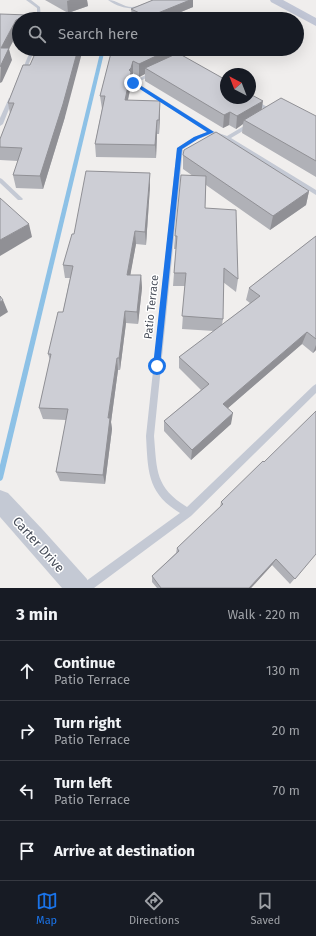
<!DOCTYPE html>
<html lang="en">
<head>
<meta charset="utf-8">
<style>
	body { margin:0; font-family:"Fira Sans",sans-serif; background:#20242c; color:#f1f3f6 }
	.compass { position:absolute; left:220px; top:68px; width:36px; height:36px; border-radius:50%; background:#171b24; box-shadow:0 4px 16px #0002; rotate:318deg }
	.stop { position:absolute; width:12px; height:12px; margin:-9px; border:3px solid #1a73e8; border-radius:50%; background:#fff }
	.stop.end { background:#1a73e8; border-color:#fff; box-shadow:0 1px 4px #0008 }
	.list { margin:0; padding:0; list-style:none }
	h2 { display:flex; justify-content:space-between; align-items:center; height:52px; margin:0; padding:0 16px; font-size:17px }
	h2 small { font-size:13px; font-weight:400; color:#9ea1a6 }
	.list li { display:grid; grid-template-columns:26px 1fr auto; gap:12px; align-items:center; box-sizing:border-box; height:60px; padding:0 16px; border-top:1px solid #363941 }
	.list b { display:block; font-size:15px; white-space:nowrap }
	.list p { margin:0; font-size:13px; white-space:nowrap; color:#9ea1a6 }
	.list em { font-size:13px; font-style:normal; color:#9ea1a6 }
	.icon { flex:none; width:22px; height:22px; fill:none; stroke:currentColor; stroke-width:2; stroke-linecap:round; stroke-linejoin:round }
	.map { position:relative; flex:none; width:316px; height:588px; overflow:hidden }
	.search { position:absolute; background:#171b24; box-shadow:0 4px 16px #0002; left:12px; right:12px; top:12px; height:44px; display:flex; align-items:center; gap:10px; box-sizing:border-box; padding:0 14px; border-radius:22px; color:#9ea1a6; font-size:15px }
	.sheet { height:292px; background:#171b24 }
	nav { display:flex; justify-content:space-around; align-items:center; box-sizing:border-box; height:56px; border-top:1px solid #363941; background:#171b24; font-size:11px; color:#9ea1a6 }
	nav a { display:grid; justify-items:center; gap:2px }
	nav .on { color:#1a73e8 }
	.map>svg:first-child { display:block }
	.lines { fill:none; stroke-linecap:round; stroke-linejoin:round }
	.stream { fill:#8dc1e6; fill-rule:evenodd }
	.service { fill:#c4c9d4; fill-rule:evenodd }
	.tertiary { fill:#c4c9d4; fill-rule:evenodd }
	.secondary { fill:#c1c6d5; fill-rule:evenodd }
	.wall { fill:#b0b1b7 }
	.shaded-wall { fill:#909095 }
	.building { fill:#cdced5; stroke:#909095 }
	.route { fill:#1a73e8 }
	.labels { text-anchor:middle; stroke-width:3; stroke-linejoin:round; paint-order:stroke }
	.street-label { font-size:11px; fill:#474d59; stroke:#fff }
	.near-street-label { font-size:13px; fill:#474d59; stroke:#fff }
</style>
</head>
<body>
<div class="map">
<svg width="316" height="588" viewBox="0 0 316 588">
	<rect width="100%" height="100%" fill="#f0eeed"/>
	<g class="lines">
		<g class="stream">
			<path d="M 110,14 L 112,15 L 111,19 L 109,19 Z"/>
			<path d="M 101,49 L 105,49 L 3,478 L 2,480 L 0,481 L 0,465 Z"/>
		</g>
		<g class="service">
			<path d="M 26,0 L 31,0 L 40,7 L 41,19 L 37,19 L 37,8 Z"/>
			<path d="M 108,0 C 117,0 123,7 132,7 C 142,6 150,0 160,0 C 143,10 125,12 108,0 Z"/>
			<path d="M 31,49 L 35,49 L 25,73 L 21,74 L 21,73 Z"/>
			<path d="M 151,72 L 155,73 L 137,83 L 213,131 L 227,136 L 249,123 L 253,123 L 253,125 L 231,138 L 316,190 L 316,195 L 223,138 L 211,134 L 198,139 L 183,149 L 154,436 C 157,471 155,487 187,507 L 313,386 L 316,384 L 316,393 L 191,516 L 94,588 L 81,588 L 82,584 L 180,513 C 147,493 148,471 146,436 L 177,148 L 194,137 L 207,132 L 131,83 Z"/>
			<path d="M 250,97 L 274,111 L 275,112 L 270,113 L 247,98 L 250,98 Z"/>
			<path d="M 9,98 L 13,99 L 3,124 L 0,126 L 0,118 Z"/>
			<path d="M 0,178 L 2,179 L 22,198 L 23,199 L 22,200 L 18,200 L 0,183 Z"/>
		</g>
		<path class="tertiary" d="M 0,490 L 8,493 L 43,530 L 87,579 L 90,588 L 62,588 L 0,517 Z"/>
		<path class="secondary" d="M 270,0 L 283,0 L 316,18 L 316,26 L 271,2 Z"/>
	</g>
	<g class="wall">
		<path d="M 45,0 L 87,0 L 88,6 L 68,13 Z"/>
		<path d="M 153,0 L 193,0 L 193,7 L 164,19 L 136,19 L 132,17 L 131,9 Z"/>
		<path d="M 112,49 L 176,49 L 176,53 L 171,55 L 171,56 L 262,109 L 316,116 L 316,177 L 242,133 L 243,124 L 236,129 L 229,125 L 223,128 L 145,81 L 145,74 L 139,77 L 133,73 L 132,81 L 131,82 L 131,85 L 128,100 L 160,114 L 159,134 L 157,134 L 156,158 L 96,157 L 95,144 L 102,109 L 100,96 Z"/>
		<path d="M 23,65 L 65,117 L 43,189 L 16,188 L 13,175 L 18,161 L 0,160 L 0,139 L 10,114 L 8,103 Z"/>
		<path d="M 183,155 L 309,191 L 306,205 L 270,230 L 206,185 L 205,208 L 238,279 L 236,292 L 223,282 L 223,319 L 222,325 L 250,303 L 246,300 L 249,288 L 316,236 L 316,350 L 313,353 L 302,344 L 228,408 L 231,424 L 191,460 L 164,431 L 164,421 L 201,390 L 179,368 L 179,357 L 214,331 L 182,329 L 185,286 L 173,286 L 174,273 L 176,249 L 174,249 L 175,236 L 193,176 L 183,169 Z"/>
		<path d="M 150,186 L 146,245 L 136,244 L 130,275 L 141,275 L 142,288 L 138,324 L 126,323 L 120,370 L 118,370 L 111,422 L 112,429 L 105,484 L 60,481 L 56,472 L 66,420 L 43,419 L 39,408 L 50,360 L 48,354 L 63,312 L 70,278 L 65,278 L 63,265 L 74,234 Z"/>
		<path d="M 221,502 L 316,554 L 290,584 L 272,565 L 251,588 L 157,588 L 152,582 L 152,576 L 176,553 L 177,548 L 220,508 Z"/>
	</g>
	<g class="shaded-wall">
		<path d="M 70,0 L 87,0 L 88,6 L 68,13 L 67,1 Z"/>
		<path d="M 190,0 L 193,0 L 193,7 L 164,19 L 148,19 L 148,17 Z"/>
		<path d="M 29,15 L 30,19 L 19,19 L 19,32 L 18,32 L 9,49 L 12,60 L 2,82 L 0,83 L 1,48 L 16,20 Z"/>
		<path d="M 78,49 L 83,49 L 65,117 L 43,189 L 40,176 Z"/>
		<path d="M 164,49 L 176,49 L 176,53 L 171,55 L 170,62 L 145,68 L 145,74 L 139,77 L 139,64 Z"/>
		<path d="M 133,61 L 133,73 L 132,81 L 131,82 L 131,85 L 125,113 L 125,100 L 129,70 Z"/>
		<path d="M 160,101 L 160,114 L 159,134 L 159,120 Z"/>
		<path d="M 263,101 L 261,114 L 244,120 L 243,124 L 236,129 L 237,116 Z"/>
		<path d="M 230,112 L 229,125 L 223,128 L 224,115 Z"/>
		<path d="M 157,120 L 157,134 L 156,158 L 155,145 Z"/>
		<path d="M 150,173 L 150,186 L 146,245 L 145,232 Z"/>
		<path d="M 309,191 L 306,205 L 270,230 L 273,216 Z"/>
		<path d="M 29,224 L 32,237 L 0,256 L 0,240 Z"/>
		<path d="M 135,231 L 136,244 L 128,288 L 127,275 Z"/>
		<path d="M 141,275 L 142,288 L 138,324 L 137,312 Z"/>
		<path d="M 3,300 L 8,312 L 0,317 L 0,302 Z"/>
		<path d="M 125,311 L 126,323 L 120,370 L 119,358 Z"/>
		<path d="M 307,332 L 302,344 L 220,415 L 223,404 Z"/>
		<path d="M 316,345 L 316,350 L 313,353 Z"/>
		<path d="M 117,358 L 118,370 L 111,422 L 112,429 L 105,484 L 103,475 L 108,418 Z"/>
		<path d="M 233,413 L 231,424 L 191,460 L 192,450 Z"/>
		<path d="M 276,559 L 272,565 L 251,588 L 249,588 Z"/>
	</g>
	<g class="building">
		<path d="M 153,0 L 190,0 L 148,17 L 131,9 Z"/>
		<path d="M 0,14 L 29,15 L 16,20 L 1,48 L 9,48 L 0,67 Z"/>
		<path d="M 51,18 L 75,19 L 51,19 Z"/>
		<path d="M 37,49 L 78,49 L 63,104 L 40,176 L 13,175 L 22,148 L 0,147 L 0,139 L 14,103 L 8,103 L 23,65 L 30,65 Z"/>
		<path d="M 112,49 L 171,49 L 139,64 L 133,61 L 131,68 L 129,70 L 131,72 L 125,100 L 160,101 L 159,120 L 157,120 L 155,145 L 95,144 L 105,96 L 100,96 Z"/>
		<path d="M 178,53 L 226,80 L 226,98 L 250,98 L 250,94 L 263,101 L 237,116 L 230,112 L 224,115 L 145,68 Z"/>
		<path d="M 281,98 L 316,116 L 316,161 L 244,120 Z"/>
		<path d="M 216,132 L 309,191 L 273,216 L 183,155 L 184,150 Z"/>
		<path d="M 86,171 L 150,173 L 145,232 L 135,231 L 127,275 L 141,275 L 137,312 L 125,311 L 119,358 L 117,358 L 108,418 L 110,418 L 103,475 L 56,472 L 68,409 L 39,408 L 51,354 L 48,354 L 58,312 L 63,312 L 73,266 L 63,265 L 72,234 L 74,234 Z"/>
		<path d="M 181,175 L 206,176 L 205,208 L 236,210 L 238,279 L 224,268 L 223,319 L 182,316 L 186,273 L 174,273 L 177,236 L 175,236 Z"/>
		<path d="M 0,198 L 29,224 L 0,240 Z"/>
		<path d="M 316,236 L 316,339 L 307,332 L 223,404 L 233,413 L 192,450 L 164,421 L 209,384 L 179,357 L 260,296 L 249,288 Z"/>
		<path d="M 0,296 L 3,300 L 0,302 Z"/>
		<path d="M 316,411 L 316,554 L 295,579 L 276,559 L 249,588 L 161,588 L 152,576 L 179,551 L 177,548 L 223,504 L 221,502 L 263,461 L 264,462 Z"/>
	</g>
	<path class="route" d="M 132,82 L 135,82 L 214,132 L 198,139 L 182,149 L 160,366 L 157,369 L 153,366 L 177,148 L 194,137 L 207,132 L 132,84 Z"/>
	<g class="labels">
		<g class="street-label">
			<text transform="translate(151 307) rotate(-84)" y="4">Patio Terrace</text>
		</g>
		<g class="near-street-label">
			<text transform="translate(39 544) rotate(48)" y="5">Carter Drive</text>
		</g>
	</g>
</svg>
<svg class="compass" viewBox="-18 -18 36 36"><path d="M0-13l5 13h-10z" fill="#e53935"/><path d="M0 13l5-13h-10z" fill="#9ea1a6"/></svg>
<div class="stop" style="left:157px;top:366px"></div>
<div class="stop end" style="left:133px;top:83px"></div>
<div class="search"><svg class="icon" aria-label="search" viewBox="0 0 24 24"><circle cx="10" cy="10" r="6"/><path d="M15 15l6 6"/></svg>Search here</div>
</div>
<section class="sheet">
<h2>3 min<small>Walk · 220 m</small></h2>
<ul class="list">
<li><svg class="icon" aria-label="ahead" viewBox="0 0 24 24"><path d="M12 20V5M6 11l6-6 6 6"/></svg><div><b>Continue</b><p>Patio Terrace</p></div><em>130 m</em></li>
<li><svg class="icon" aria-label="right" viewBox="0 0 24 24"><path d="M7 20v-9h11M14 6l5 5-5 5"/></svg><div><b>Turn right</b><p>Patio Terrace</p></div><em>20 m</em></li>
<li><svg class="icon" aria-label="left" viewBox="0 0 24 24"><path d="M17 20v-9H6M10 6l-5 5 5 5"/></svg><div><b>Turn left</b><p>Patio Terrace</p></div><em>70 m</em></li>
<li><svg class="icon" aria-label="arrive" viewBox="0 0 24 24"><path d="M6 21V4h12l-3 4 3 4H6"/></svg><div><b>Arrive at destination</b></div></li>
</ul>
</section>
<nav>
<a class="on"><svg class="icon" aria-label="map" viewBox="0 0 24 24"><path d="M3 6l6-2 6 2 6-2v14l-6 2-6-2-6 2zM9 4v14M15 6v14"/></svg>Map</a>
<a><svg class="icon" aria-label="directions" viewBox="0 0 24 24"><path d="M12 3l9 9-9 9-9-9zM9 14v-3h6M13 9l2 2-2 2"/></svg>Directions</a>
<a><svg class="icon" aria-label="saved" viewBox="0 0 24 24"><path d="M7 4h10v16l-5-4-5 4z"/></svg>Saved</a>
</nav>
</body>
</html>
